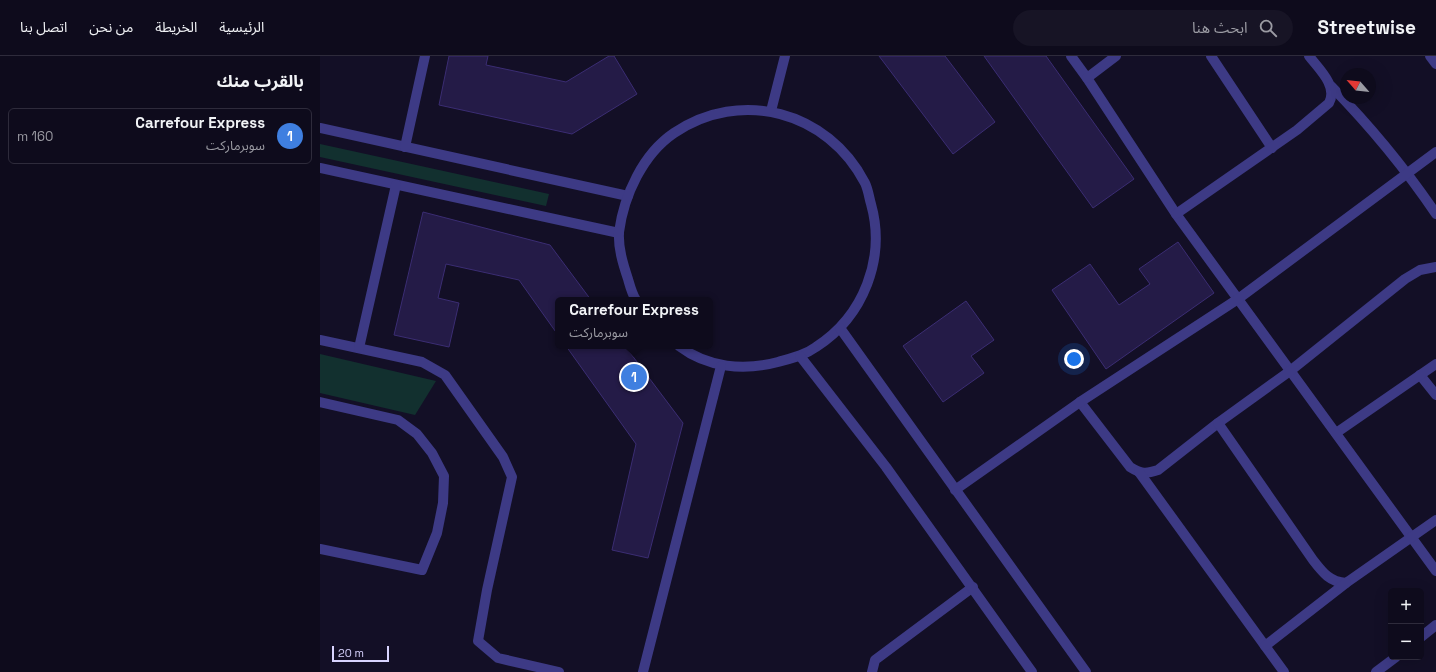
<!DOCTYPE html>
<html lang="ar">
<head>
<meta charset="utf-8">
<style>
	body { margin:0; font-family:"Space Grotesk","Noto Sans Arabic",sans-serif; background:#171425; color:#f1f3f6; direction:rtl }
	.controls { position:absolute; right:12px; bottom:12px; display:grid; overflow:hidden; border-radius:6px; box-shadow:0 4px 16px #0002 }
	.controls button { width:36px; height:36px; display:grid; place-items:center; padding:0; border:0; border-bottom:1px solid #2e2b3b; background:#0e0b1c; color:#f1f3f6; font:20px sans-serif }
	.compass { position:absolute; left:1020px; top:12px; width:36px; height:36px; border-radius:50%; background:#0e0b1c; box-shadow:0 4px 16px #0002; rotate:298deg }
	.scale { position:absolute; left:12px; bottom:10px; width:57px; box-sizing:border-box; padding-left:4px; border:2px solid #d9d4ff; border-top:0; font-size:11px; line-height:14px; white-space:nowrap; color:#d9d4ff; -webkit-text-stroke:3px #130f26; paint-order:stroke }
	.you { position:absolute; left:754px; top:303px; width:14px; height:14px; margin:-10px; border:3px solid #fff; border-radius:50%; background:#1a73e8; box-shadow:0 0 0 6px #1a73e833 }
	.badge { display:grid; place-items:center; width:26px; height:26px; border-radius:50%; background:#00e5ff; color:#fff; font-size:13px; font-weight:700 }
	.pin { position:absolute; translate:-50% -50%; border:2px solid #fff; box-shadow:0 1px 4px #0006 }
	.popup { position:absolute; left:235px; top:241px; width:158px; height:52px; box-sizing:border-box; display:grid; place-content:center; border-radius:6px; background:#0e0b1c; filter:drop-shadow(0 1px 3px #0005); font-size:13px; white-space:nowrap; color:#9b9ba3 }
	.popup b { font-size:15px; color:#f1f3f6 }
	.popup::after { content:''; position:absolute; left:50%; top:100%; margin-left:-8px; border:8px solid transparent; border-top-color:#0e0b1c }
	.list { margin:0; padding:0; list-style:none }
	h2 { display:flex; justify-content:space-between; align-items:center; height:52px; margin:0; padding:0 16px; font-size:17px }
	h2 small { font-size:13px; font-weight:400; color:#9b9ba3 }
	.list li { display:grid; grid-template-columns:26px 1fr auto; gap:12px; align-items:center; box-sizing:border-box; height:56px; margin:0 8px 8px; padding:0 8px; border:1px solid #2e2b3b; border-radius:6px }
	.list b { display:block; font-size:15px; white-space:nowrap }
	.list p { margin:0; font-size:13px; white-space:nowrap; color:#9b9ba3 }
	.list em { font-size:13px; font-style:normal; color:#9b9ba3 }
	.icon { flex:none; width:22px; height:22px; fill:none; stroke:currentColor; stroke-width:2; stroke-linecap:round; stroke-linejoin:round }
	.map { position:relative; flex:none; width:1116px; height:616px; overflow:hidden; direction:ltr }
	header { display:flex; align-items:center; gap:24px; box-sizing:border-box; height:56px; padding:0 20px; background:#0e0b1c; border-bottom:1px solid #2e2b3b }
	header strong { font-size:19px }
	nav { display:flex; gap:22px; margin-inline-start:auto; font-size:14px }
	.search { width:280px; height:36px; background:#171425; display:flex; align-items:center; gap:10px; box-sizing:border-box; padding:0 14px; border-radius:22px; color:#9b9ba3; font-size:15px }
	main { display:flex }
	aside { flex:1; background:#0e0b1c }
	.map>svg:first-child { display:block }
	.green { fill:#12302f }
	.building { fill:#241b47; stroke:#3b2d73 }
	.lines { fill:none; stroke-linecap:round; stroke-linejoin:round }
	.service { stroke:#3d3a85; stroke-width:10 }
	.minor { stroke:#3d3a85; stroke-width:10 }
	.tertiary { stroke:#3d3a85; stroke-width:10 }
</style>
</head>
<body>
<header>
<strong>Streetwise</strong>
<div class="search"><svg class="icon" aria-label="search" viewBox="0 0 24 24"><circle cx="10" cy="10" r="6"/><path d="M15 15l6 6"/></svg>ابحث هنا</div>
<nav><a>الرئيسية</a><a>الخريطة</a><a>من نحن</a><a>اتصل بنا</a></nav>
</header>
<main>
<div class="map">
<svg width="1116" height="616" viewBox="0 0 1116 616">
	<rect width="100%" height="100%" fill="#130f26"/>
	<g class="green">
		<path d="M 0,88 L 229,138 L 226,150 L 0,101 Z"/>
		<path d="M 0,298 L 116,325 L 95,359 L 0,337 Z"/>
	</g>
	<g class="building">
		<path d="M 129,0 L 168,0 L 166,9 L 246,26 L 289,0 L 294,0 L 317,38 L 252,78 L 119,49 Z"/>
		<path d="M 559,0 L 625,0 L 675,66 L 633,98 Z"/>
		<path d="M 664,0 L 726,0 L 814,123 L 773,152 Z"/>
		<path d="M 103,156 L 230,189 L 271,244 L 238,244 L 238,279 L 199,224 L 126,208 L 118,242 L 139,247 L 129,291 L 74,279 Z"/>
		<path d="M 858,186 L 894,237 L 786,313 L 732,234 L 770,208 L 799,249 L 830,228 L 819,213 Z"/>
		<path d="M 646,245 L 674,284 L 651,300 L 664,317 L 623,346 L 583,290 Z"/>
		<path d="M 246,290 L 305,290 L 363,367 L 328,502 L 292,494 L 316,388 Z"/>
	</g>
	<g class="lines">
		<g class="service">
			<path d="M 1100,319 L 1116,339"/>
			<path d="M 1016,377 L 1116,308"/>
		</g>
		<g class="minor">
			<path d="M 751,0 L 767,22 L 856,158 L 1116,515"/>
			<path d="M 891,0 L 952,92"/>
			<path d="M 767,22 L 796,0"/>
			<path d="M 1011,30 C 1050,70 1085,112 1116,158"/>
			<path d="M 0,72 L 308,140"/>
			<path d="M 85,91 L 105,0"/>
			<path d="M 0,112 L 299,177"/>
			<path d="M 856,158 L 977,74 L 1009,47 C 1018,30 999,13 989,0"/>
			<path d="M 0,284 L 102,306 L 125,319 L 183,401 L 192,421 L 167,534 L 158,585 L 178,602 L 239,616"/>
			<path d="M 39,292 L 76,129"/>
			<path d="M 0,346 L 78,364 L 97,378 L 112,397 L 124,420 L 123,447 L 117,477 L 102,514 L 0,493"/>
			<path d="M 760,346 L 810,411 C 821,418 826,418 838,414 L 898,367 L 970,315 L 1085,223 L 1100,214 L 1116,211"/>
			<path d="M 898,367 L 993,504 C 1003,517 1010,526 1026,527 L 1116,464"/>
			<path d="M 819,416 L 964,616"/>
			<path d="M 635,434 L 760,346 L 918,243 L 1116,96"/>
			<path d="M 1101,581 L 1116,569"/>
			<path d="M 945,590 L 1026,527"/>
			<path d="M 552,616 L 555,604 L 653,531"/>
			<path d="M 1056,616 L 1076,601"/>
		</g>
		<g class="tertiary">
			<path d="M 1110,0 L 1116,8"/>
			<path d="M 451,55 L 465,0"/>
			<path d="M 316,244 C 312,238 310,230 308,223 C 303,208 298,192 299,176 C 304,139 323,98 354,77 C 420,32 508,55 545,127 C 548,133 549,141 551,148 C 566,202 544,260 496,291 C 485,299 472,302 458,306 C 424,315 388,312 359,290"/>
			<path d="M 520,272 L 766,616"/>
			<path d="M 480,300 L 566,411 L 712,616"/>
			<path d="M 323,616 L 401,310"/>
		</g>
	</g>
</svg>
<div class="controls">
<button>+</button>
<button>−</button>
</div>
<svg class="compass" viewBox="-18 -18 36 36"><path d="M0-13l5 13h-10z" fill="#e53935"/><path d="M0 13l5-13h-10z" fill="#9b9ba3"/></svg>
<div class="scale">20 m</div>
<div class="you"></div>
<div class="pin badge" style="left:314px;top:321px;background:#3f7fe0">1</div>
<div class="popup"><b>Carrefour Express</b>سوبرماركت</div>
</div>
<aside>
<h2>بالقرب منك<small></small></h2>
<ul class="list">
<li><span class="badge" style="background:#3f7fe0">1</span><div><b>Carrefour Express</b><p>سوبرماركت</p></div><em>160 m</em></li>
</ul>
</aside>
</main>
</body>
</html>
